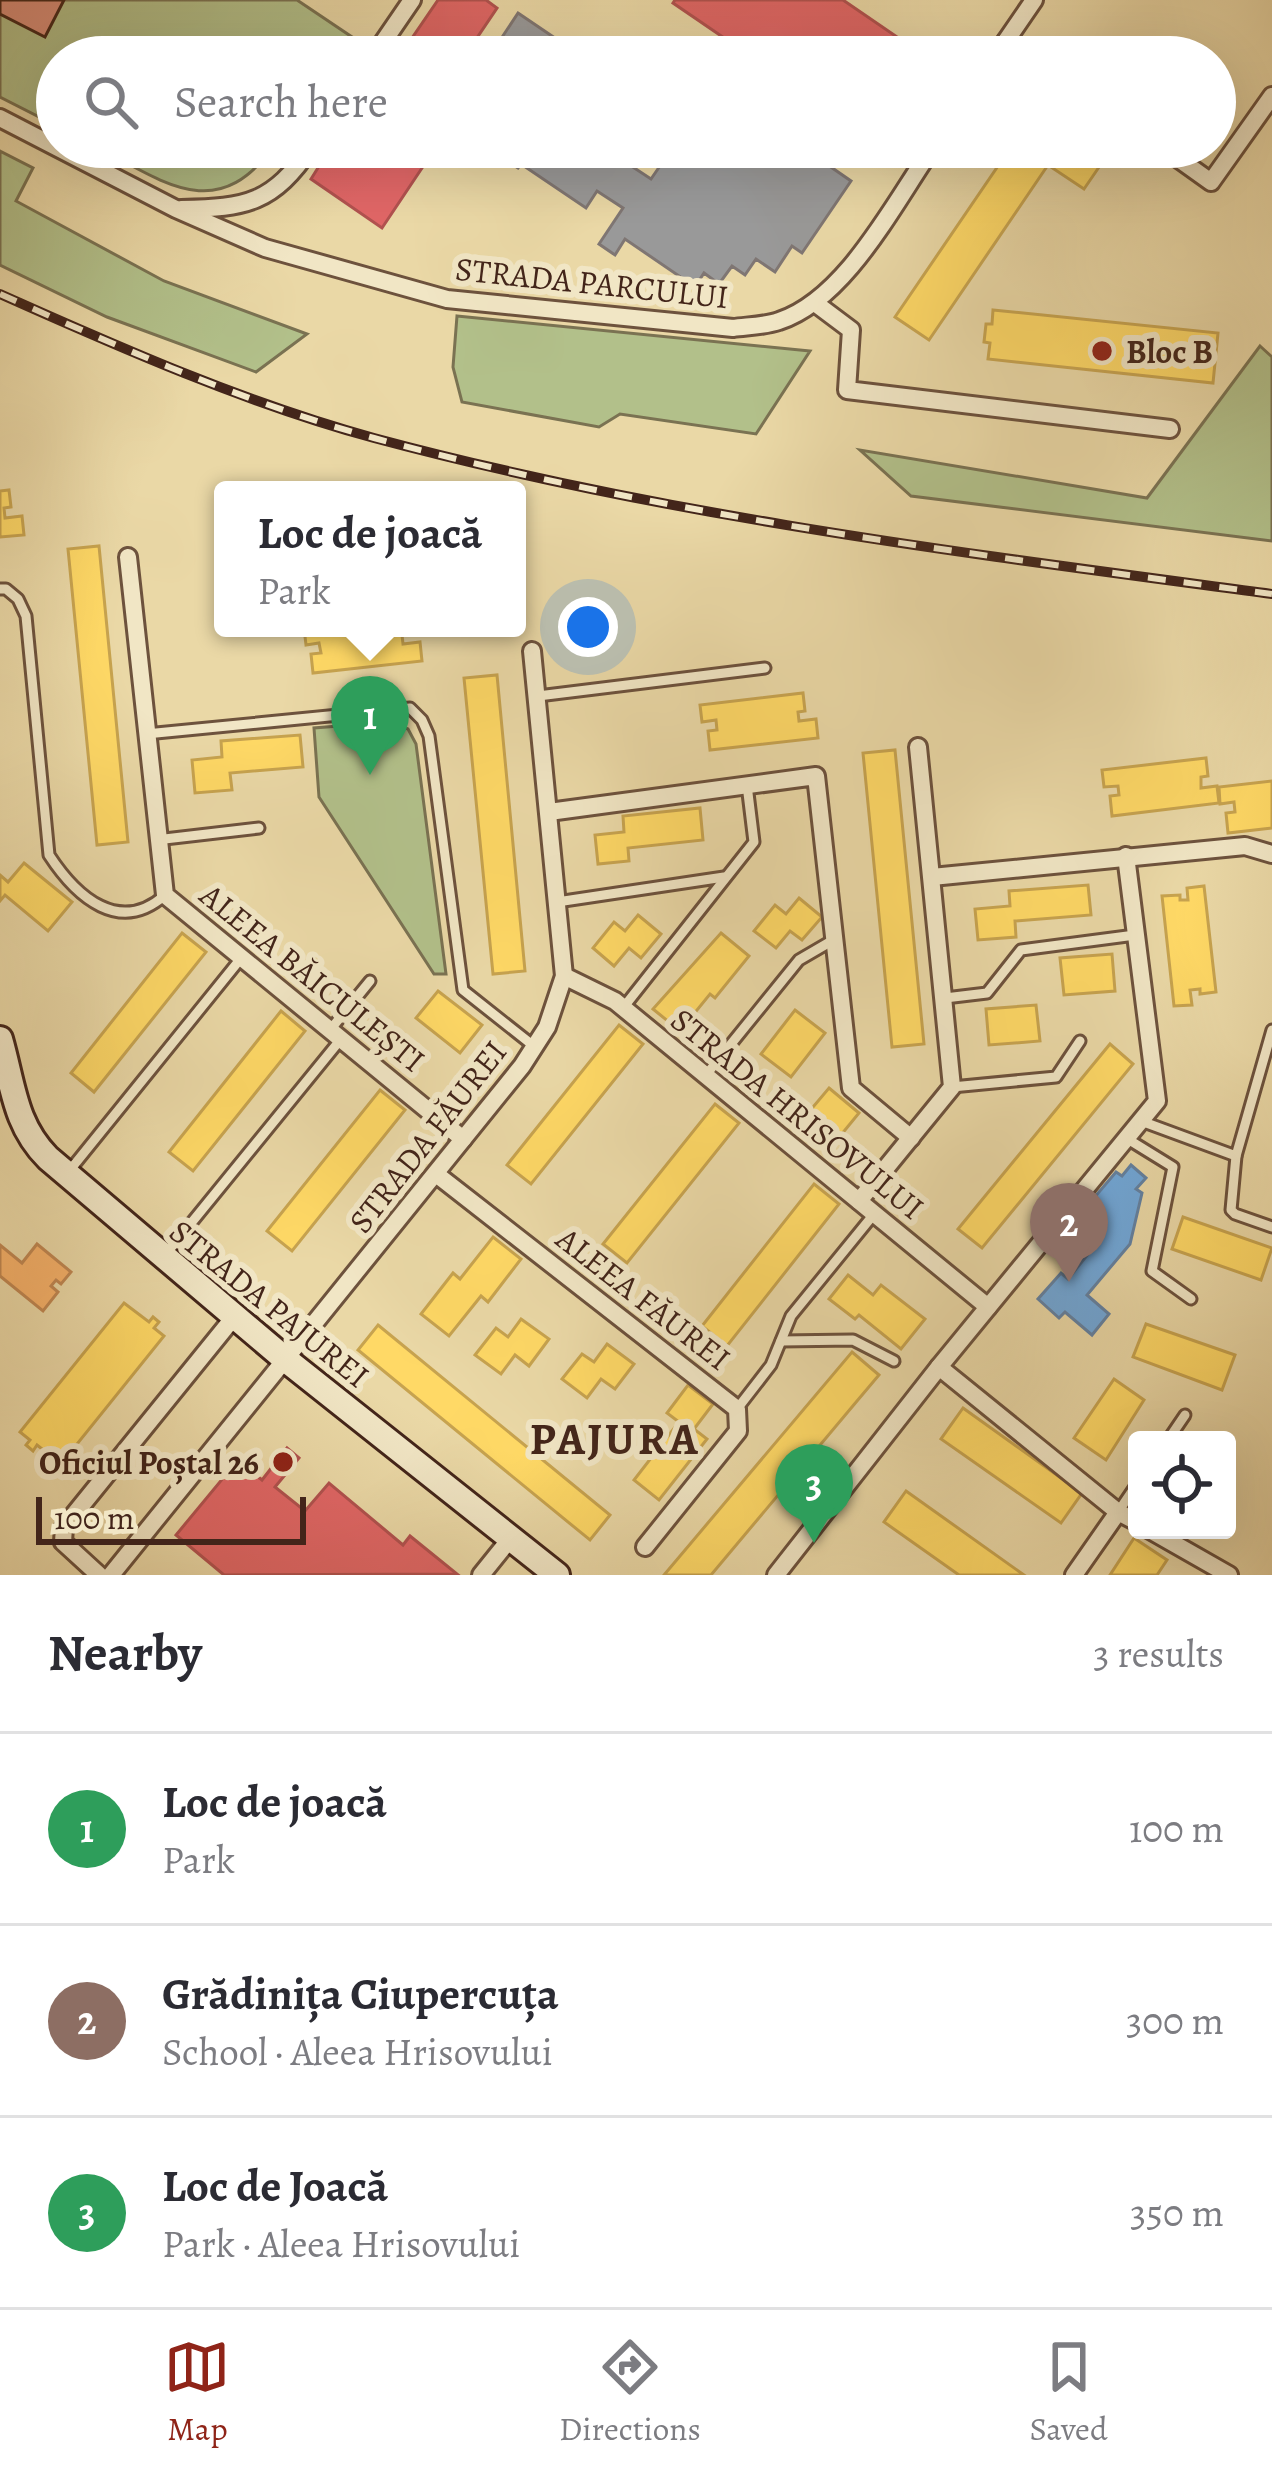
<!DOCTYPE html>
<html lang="en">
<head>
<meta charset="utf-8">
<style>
	body { margin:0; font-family:Alegreya,serif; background:#f7f7f7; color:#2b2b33 }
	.controls { position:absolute; right:36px; bottom:36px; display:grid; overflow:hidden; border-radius:12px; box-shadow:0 12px 48px #0002 }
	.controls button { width:108px; height:108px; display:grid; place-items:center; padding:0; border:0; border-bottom:3px solid #e1e1e2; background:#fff; color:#2b2b33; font:60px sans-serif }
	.scale { position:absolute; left:36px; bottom:30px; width:270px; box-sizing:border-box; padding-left:12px; border:6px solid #43251a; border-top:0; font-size:33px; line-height:42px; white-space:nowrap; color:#43251a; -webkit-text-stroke:9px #f1e6c5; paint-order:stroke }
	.you { position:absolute; left:588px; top:627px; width:42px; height:42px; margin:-30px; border:9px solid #fff; border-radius:50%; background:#1a73e8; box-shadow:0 0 0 18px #1a73e833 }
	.badge { display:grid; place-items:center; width:78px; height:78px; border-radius:50%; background:#8f2418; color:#fff; font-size:39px; font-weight:700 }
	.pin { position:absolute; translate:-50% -99px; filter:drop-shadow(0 3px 6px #0008) }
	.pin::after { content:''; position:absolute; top:63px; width:42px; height:36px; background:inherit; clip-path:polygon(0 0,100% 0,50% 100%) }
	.popup { position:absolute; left:214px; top:481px; width:312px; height:156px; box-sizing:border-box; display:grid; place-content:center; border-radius:12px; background:#fff; filter:drop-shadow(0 3px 9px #0005); font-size:39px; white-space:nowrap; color:#7c7c81 }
	.popup b { font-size:45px; color:#2b2b33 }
	.popup::after { content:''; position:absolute; left:50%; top:100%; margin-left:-24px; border:24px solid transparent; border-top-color:#fff }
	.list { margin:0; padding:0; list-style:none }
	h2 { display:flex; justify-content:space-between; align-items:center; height:156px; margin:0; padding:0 48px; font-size:51px }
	h2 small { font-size:39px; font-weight:400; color:#7c7c81 }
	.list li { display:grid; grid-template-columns:78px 1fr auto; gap:36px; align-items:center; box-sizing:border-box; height:192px; padding:0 48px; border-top:3px solid #e1e1e2 }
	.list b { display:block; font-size:45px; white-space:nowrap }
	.list p { margin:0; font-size:39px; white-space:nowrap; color:#7c7c81 }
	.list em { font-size:39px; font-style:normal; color:#7c7c81 }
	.icon { flex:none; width:66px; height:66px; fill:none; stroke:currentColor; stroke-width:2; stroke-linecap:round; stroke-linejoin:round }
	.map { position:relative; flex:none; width:1272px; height:1575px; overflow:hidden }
	.search { position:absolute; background:#fff; box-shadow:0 12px 48px #0002; left:36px; right:36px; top:36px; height:132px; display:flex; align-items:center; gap:30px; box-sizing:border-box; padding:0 42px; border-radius:66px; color:#7c7c81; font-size:45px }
	.sheet { height:732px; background:#fff }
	nav { display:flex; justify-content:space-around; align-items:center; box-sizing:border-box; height:168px; border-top:3px solid #e1e1e2; background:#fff; font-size:33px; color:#7c7c81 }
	nav a { display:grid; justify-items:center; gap:6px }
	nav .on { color:#8f2418 }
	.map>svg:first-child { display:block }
	.green { fill:#b2c08a; stroke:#7a7252; stroke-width:3 }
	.homes { fill:#ffd966; stroke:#c7a34f; stroke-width:3 }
	.shops { fill:#e06666; stroke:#b1524f; stroke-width:3 }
	.schools { fill:#6fa8dc; stroke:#6281a2; stroke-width:3 }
	.health { fill:#f6b26b; stroke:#c08853; stroke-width:3 }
	.industry { fill:#999; stroke:#7f7673; stroke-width:3 }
	.building { fill:#db8e7b; stroke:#43251a; stroke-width:3 }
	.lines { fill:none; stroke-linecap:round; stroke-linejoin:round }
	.lane-casing { stroke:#6d523d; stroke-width:15 }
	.street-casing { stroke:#6d523d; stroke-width:22 }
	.secondary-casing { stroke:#43251a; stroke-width:30 }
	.lane { stroke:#f1e6c5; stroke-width:9 }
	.street { stroke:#f1e6c5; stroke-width:16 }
	.secondary { stroke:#f1e6c5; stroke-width:24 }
	.rail-casing { stroke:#43251a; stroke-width:10 }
	.rail { stroke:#f1e6c5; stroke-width:6; stroke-dasharray:18; stroke-linecap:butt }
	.poi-dot { fill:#8f2418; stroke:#f1e6c5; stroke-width:4.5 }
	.labels { text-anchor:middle; stroke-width:12; stroke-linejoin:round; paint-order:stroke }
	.street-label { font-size:33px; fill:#43251a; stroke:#f1e6c5 }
	.poi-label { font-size:33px; font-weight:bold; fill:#43251a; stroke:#f1e6c5; text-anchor:start }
	.district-label { font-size:45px; font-weight:bold; letter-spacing:3px; fill:#43251a; stroke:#f1e6c5 }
</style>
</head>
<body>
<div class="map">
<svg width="1272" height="1575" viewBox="0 0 1272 1575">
	<rect width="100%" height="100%" fill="#ead8a6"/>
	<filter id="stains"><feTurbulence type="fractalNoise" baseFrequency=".00167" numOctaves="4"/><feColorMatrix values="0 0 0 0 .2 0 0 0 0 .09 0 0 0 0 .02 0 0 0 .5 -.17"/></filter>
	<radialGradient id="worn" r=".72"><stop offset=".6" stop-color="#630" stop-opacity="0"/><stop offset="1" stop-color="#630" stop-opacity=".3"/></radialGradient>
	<g class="green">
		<path d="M 0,0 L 297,0 L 352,37 L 338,57 L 57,57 L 57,126 L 0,97 Z"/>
		<path d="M 97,147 L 273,147 C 217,225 164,182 97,147 Z"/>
		<path d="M 0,151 L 33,168 L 16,201 L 164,281 L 307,334 L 256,372 L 107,317 L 0,265 Z"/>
		<path d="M 457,316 L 810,351 L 756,434 L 620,414 L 599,427 L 462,402 L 453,367 Z"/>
		<path d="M 1260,346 L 1272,357 L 1272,541 L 911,496 L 860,450 L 1147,498 Z"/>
		<path d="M 391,722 L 408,729 L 416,744 L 446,974 L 434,974 L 319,797 L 314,728 Z"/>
	</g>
	<g class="homes">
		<path d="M 1011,147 L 1098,147 L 1108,154 L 1084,189 L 1048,165 L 929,340 L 895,317 Z"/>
		<path d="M 993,310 L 1218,333 L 1213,383 L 988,359 L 990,343 L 984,342 L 986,324 L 992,324 Z"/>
		<path d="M 9,490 L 11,507 L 4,508 L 5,518 L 22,516 L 24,535 L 0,537 L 0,491 Z"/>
		<path d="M 99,546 L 128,842 L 97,845 L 68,549 Z"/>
		<path d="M 304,628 L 408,628 L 409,634 L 402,635 L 403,644 L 420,642 L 422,661 L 313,673 L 311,654 L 321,653 L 319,643 L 306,645 Z"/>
		<path d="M 497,675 L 525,971 L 493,974 L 464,678 Z"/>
		<path d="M 803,693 L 805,711 L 798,712 L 799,721 L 816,719 L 818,738 L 710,750 L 708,731 L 717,730 L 716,720 L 702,722 L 700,705 Z"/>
		<path d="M 300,735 L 303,767 L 230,773 L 232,790 L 195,793 L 192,760 L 222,757 L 221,741 Z"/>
		<path d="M 895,750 L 924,1044 L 892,1047 L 863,753 Z"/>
		<path d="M 1206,758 L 1208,776 L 1201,777 L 1201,788 L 1217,786 L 1219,803 L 1112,816 L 1110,796 L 1119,795 L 1118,786 L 1104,787 L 1102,770 Z"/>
		<path d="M 1272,781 L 1272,828 L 1228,833 L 1226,813 L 1235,812 L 1234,802 L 1220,804 L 1219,787 Z"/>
		<path d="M 700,808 L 703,840 L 628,848 L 629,861 L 598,864 L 595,835 L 624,832 L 623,816 Z"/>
		<path d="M 24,863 L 72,902 L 48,931 L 5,895 L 0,901 L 0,875 L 8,882 Z"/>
		<path d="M 1088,885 L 1091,915 L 1015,921 L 1016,937 L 978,940 L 975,909 L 1010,906 L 1009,891 Z"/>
		<path d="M 1204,886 L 1216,992 L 1200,994 L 1200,989 L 1190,990 L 1192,1005 L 1174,1006 L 1162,896 L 1180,895 L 1180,900 L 1188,900 L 1187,888 Z"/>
		<path d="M 799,898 L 822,917 L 802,940 L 790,931 L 776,948 L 754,931 L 775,905 L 786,914 Z"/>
		<path d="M 638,915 L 661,934 L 641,958 L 629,948 L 614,966 L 593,948 L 614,922 L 625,931 Z"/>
		<path d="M 182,933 L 206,952 L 94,1092 L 71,1073 Z"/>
		<path d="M 721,933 L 749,956 L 715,998 L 710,994 L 680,1031 L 653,1009 Z"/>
		<path d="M 1112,954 L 1115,991 L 1064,995 L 1060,958 Z"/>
		<path d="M 438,991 L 482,1025 L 460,1053 L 416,1018 Z"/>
		<path d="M 1036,1005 L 1040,1041 L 989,1045 L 986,1009 Z"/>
		<path d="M 795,1010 L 825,1033 L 791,1077 L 761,1054 Z"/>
		<path d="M 281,1011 L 305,1031 L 193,1171 L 169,1152 Z"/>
		<path d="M 619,1025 L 643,1044 L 531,1184 L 507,1165 Z"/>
		<path d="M 1110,1044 L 1133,1064 L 982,1248 L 958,1229 Z"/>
		<path d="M 829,1088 L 859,1113 L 827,1152 L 797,1126 Z"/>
		<path d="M 380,1090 L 405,1110 L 292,1251 L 267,1231 Z"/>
		<path d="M 715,1104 L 739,1123 L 627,1263 L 603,1244 Z"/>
		<path d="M 814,1184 L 839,1204 L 727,1346 L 702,1326 Z"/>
		<path d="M 1183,1217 L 1272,1248 L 1261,1280 L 1172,1249 Z"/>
		<path d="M 493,1237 L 521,1259 L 488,1302 L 481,1296 L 449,1336 L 421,1314 L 453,1273 L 460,1279 Z"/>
		<path d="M 848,1275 L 873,1295 L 881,1285 L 925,1319 L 901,1349 L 859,1315 L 855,1319 L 829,1299 Z"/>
		<path d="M 124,1303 L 149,1322 L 153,1317 L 159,1322 L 154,1328 L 164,1336 L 61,1464 L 37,1445 L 33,1451 L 26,1445 L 30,1440 L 20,1432 Z"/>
		<path d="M 521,1319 L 549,1339 L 529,1366 L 515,1355 L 501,1374 L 475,1355 L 496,1328 L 508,1337 Z"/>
		<path d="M 1146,1324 L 1235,1355 L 1222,1390 L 1133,1357 Z"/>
		<path d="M 378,1325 L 610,1515 L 590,1540 L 358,1350 Z"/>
		<path d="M 607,1344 L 634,1364 L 615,1389 L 601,1379 L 587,1398 L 562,1379 L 582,1354 L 594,1362 Z"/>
		<path d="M 852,1352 L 879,1375 L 857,1401 L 711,1575 L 664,1575 Z"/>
		<path d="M 1114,1379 L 1144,1400 L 1106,1460 L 1074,1438 Z"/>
		<path d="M 688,1385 L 713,1404 L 694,1429 L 707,1439 L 659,1500 L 634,1480 L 679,1422 L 667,1413 Z"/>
		<path d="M 963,1408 L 1082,1493 L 1061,1523 L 941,1439 Z"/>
		<path d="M 906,1491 L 1024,1575 L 959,1575 L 884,1522 Z"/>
		<path d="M 1134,1538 L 1167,1560 L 1157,1575 L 1110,1575 Z"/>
	</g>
	<g class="shops">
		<path d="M 438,0 L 486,0 L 497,8 L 464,57 L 399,57 Z"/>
		<path d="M 675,0 L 843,0 L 919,52 L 915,57 L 752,57 L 673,3 Z"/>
		<path d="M 331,147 L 436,147 L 382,228 L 311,179 Z"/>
		<path d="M 287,1448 L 299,1458 L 275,1487 L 305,1511 L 329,1483 L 403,1545 L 410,1536 L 457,1574 L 224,1575 L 176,1535 L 238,1460 L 262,1480 Z"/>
	</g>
	<path class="schools" d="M 1131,1165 L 1146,1178 L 1136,1189 L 1142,1193 L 1130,1244 L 1087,1295 L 1109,1314 L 1092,1335 L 1065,1312 L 1059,1318 L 1038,1299 L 1061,1273 L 1068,1279 L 1089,1253 L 1065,1232 L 1116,1172 L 1122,1176 Z"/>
	<path class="health" d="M 37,1244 L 71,1272 L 61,1284 L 56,1280 L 51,1286 L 58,1292 L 43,1311 L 0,1276 L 0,1245 L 22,1263 Z"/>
	<g class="industry">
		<path d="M 518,13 L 583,57 L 489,57 Z"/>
		<path d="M 497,147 L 610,147 L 607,150 L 651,179 L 673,147 L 802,147 L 851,181 L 802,253 L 792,246 L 775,272 L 756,259 L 745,275 L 732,266 L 719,284 L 704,273 L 695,287 L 625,239 L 615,255 L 599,244 L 623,208 L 597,191 L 586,208 L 521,164 L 518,168 L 498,155 L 501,150 Z"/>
	</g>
	<path class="building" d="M 0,0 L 64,0 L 45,37 L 0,14 Z"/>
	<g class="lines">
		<defs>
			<g id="lane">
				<path d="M 0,589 L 6,589 L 18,599 L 26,616 L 49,855 C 77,898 120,935 165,895"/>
				<path d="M 538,696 L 765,668"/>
				<path d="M 146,734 L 410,708 L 422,720 L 429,736 L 463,990 L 535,1047"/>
				<path d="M 156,840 L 259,828"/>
				<path d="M 557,902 L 724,877"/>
				<path d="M 945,998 L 987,993 L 1021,950 L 1135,935"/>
				<path d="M 623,1008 L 754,842 L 747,785"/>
				<path d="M 330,1030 L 370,981"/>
				<path d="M 706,1075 L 799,960 L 835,939"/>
				<path d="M 952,1087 L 1056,1077 L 1080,1041"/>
				<path d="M 1141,1121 L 1236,1156 L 1272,1030"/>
				<path d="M 1126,1138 L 1173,1167 L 1152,1271 L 1191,1299"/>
				<path d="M 1236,1156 L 1231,1210 L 1235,1214 L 1272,1227"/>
				<path d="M 70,1170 L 242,957"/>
				<path d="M 166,1254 L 341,1039"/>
				<path d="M 781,1341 L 853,1340 L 894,1361"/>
				<path d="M 737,1409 L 771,1365 L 791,1316 L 874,1214"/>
				<path d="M 1168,1440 L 1185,1415"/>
				<path d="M 1118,1512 L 1137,1484"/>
			</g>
			<g id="street">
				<path d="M 1006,41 L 1030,57"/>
				<path d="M 373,57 L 412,0"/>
				<path d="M 995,57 L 1034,0"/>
				<path d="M 0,118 L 176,209 L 265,248 L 447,299 L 733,328 C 748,326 765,326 779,321 C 846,299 894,203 933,147"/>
				<path d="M 1162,147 L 1211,182 L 1272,96"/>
				<path d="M 181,209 C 247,208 273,203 311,147"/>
				<path d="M 815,303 L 851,330 L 847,390 L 1170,429"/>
				<path d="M 128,557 L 165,895 L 463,1139"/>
				<path d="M 549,812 L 816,776 L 851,1088 L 911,1138"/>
				<path d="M 932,877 L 1245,846 L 1272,854"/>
				<path d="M 564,976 L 615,1001 L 988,1307"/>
				<path d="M 436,1174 L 737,1409 L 738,1431 L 645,1547"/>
				<path d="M 859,1201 L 952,1087 L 918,747"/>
				<path d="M 939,1367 L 1118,1512 L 1137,1522"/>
				<path d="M 1150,1530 L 1229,1575"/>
				<path d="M 99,1575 L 63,1542 L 64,1527 L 234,1317"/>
				<path d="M 111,1575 L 522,1066 L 547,1027 L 564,976 L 532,651"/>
				<path d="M 481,1575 L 510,1539"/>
				<path d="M 776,1575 L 939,1367 L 1157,1101 L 1126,856"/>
				<path d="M 1074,1575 L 1118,1512"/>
			</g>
			<path id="secondary" d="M 0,1039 C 13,1084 14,1124 48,1158 L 285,1359 L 557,1575"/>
		</defs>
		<use href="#lane" class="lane-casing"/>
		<use href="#street" class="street-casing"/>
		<use href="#secondary" class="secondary-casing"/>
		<use href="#lane" class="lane"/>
		<use href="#street" class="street"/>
		<use href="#secondary" class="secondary"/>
		<defs>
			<path id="rail" d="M 0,294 C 121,348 246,403 374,438 C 668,517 972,554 1272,594"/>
		</defs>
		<use href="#rail" class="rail-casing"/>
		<use href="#rail" class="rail"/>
	</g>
	<g class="poi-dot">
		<circle cx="1102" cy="351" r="12"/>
		<circle cx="283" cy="1462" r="12"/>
	</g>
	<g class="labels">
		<g class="street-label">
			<text transform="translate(592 282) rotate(6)" y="12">STRADA PARCULUI</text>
			<text transform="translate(313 977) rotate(39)" y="12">ALEEA BĂICULEȘTI</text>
			<text transform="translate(798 1113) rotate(39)" y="12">STRADA HRISOVULUI</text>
			<text transform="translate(427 1136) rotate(-52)" y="12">STRADA FĂUREI</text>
			<text transform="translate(644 1298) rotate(38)" y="12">ALEEA FĂUREI</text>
			<text transform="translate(270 1303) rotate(39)" y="12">STRADA PAJUREI</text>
		</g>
		<g class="poi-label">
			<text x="1126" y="363">Bloc B</text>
			<text x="259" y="1474" text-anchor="end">Oficiul Poștal 26</text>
		</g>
		<g class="district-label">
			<text x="615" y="1454">PAJURA</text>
		</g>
	</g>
	<rect width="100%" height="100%" filter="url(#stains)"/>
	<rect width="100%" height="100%" fill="url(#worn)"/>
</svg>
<div class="controls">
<button><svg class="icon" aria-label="locate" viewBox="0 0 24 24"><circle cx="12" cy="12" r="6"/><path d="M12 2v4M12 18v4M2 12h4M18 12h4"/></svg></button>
</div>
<div class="scale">100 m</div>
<div class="you"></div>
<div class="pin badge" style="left:370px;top:775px;background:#2e9e5b">1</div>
<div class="popup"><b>Loc de joacă</b>Park</div>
<div class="pin badge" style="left:1069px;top:1282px;background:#8d6e63">2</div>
<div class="pin badge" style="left:814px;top:1543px;background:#2e9e5b">3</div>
<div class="search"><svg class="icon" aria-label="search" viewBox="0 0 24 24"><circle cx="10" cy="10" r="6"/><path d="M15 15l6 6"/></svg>Search here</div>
</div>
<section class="sheet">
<h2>Nearby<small>3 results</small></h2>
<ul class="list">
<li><span class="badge" style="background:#2e9e5b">1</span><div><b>Loc de joacă</b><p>Park</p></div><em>100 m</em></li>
<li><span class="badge" style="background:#8d6e63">2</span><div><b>Grădinița Ciupercuța</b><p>School · Aleea Hrisovului</p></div><em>300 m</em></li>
<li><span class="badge" style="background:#2e9e5b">3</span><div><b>Loc de Joacă</b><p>Park · Aleea Hrisovului</p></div><em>350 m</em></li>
</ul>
</section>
<nav>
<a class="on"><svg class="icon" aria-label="map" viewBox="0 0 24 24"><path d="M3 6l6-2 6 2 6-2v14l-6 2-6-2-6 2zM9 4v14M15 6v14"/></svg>Map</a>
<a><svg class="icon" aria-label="directions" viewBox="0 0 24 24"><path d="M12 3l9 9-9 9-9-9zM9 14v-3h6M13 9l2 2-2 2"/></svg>Directions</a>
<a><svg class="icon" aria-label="saved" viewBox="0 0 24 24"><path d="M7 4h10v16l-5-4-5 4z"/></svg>Saved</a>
</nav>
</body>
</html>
